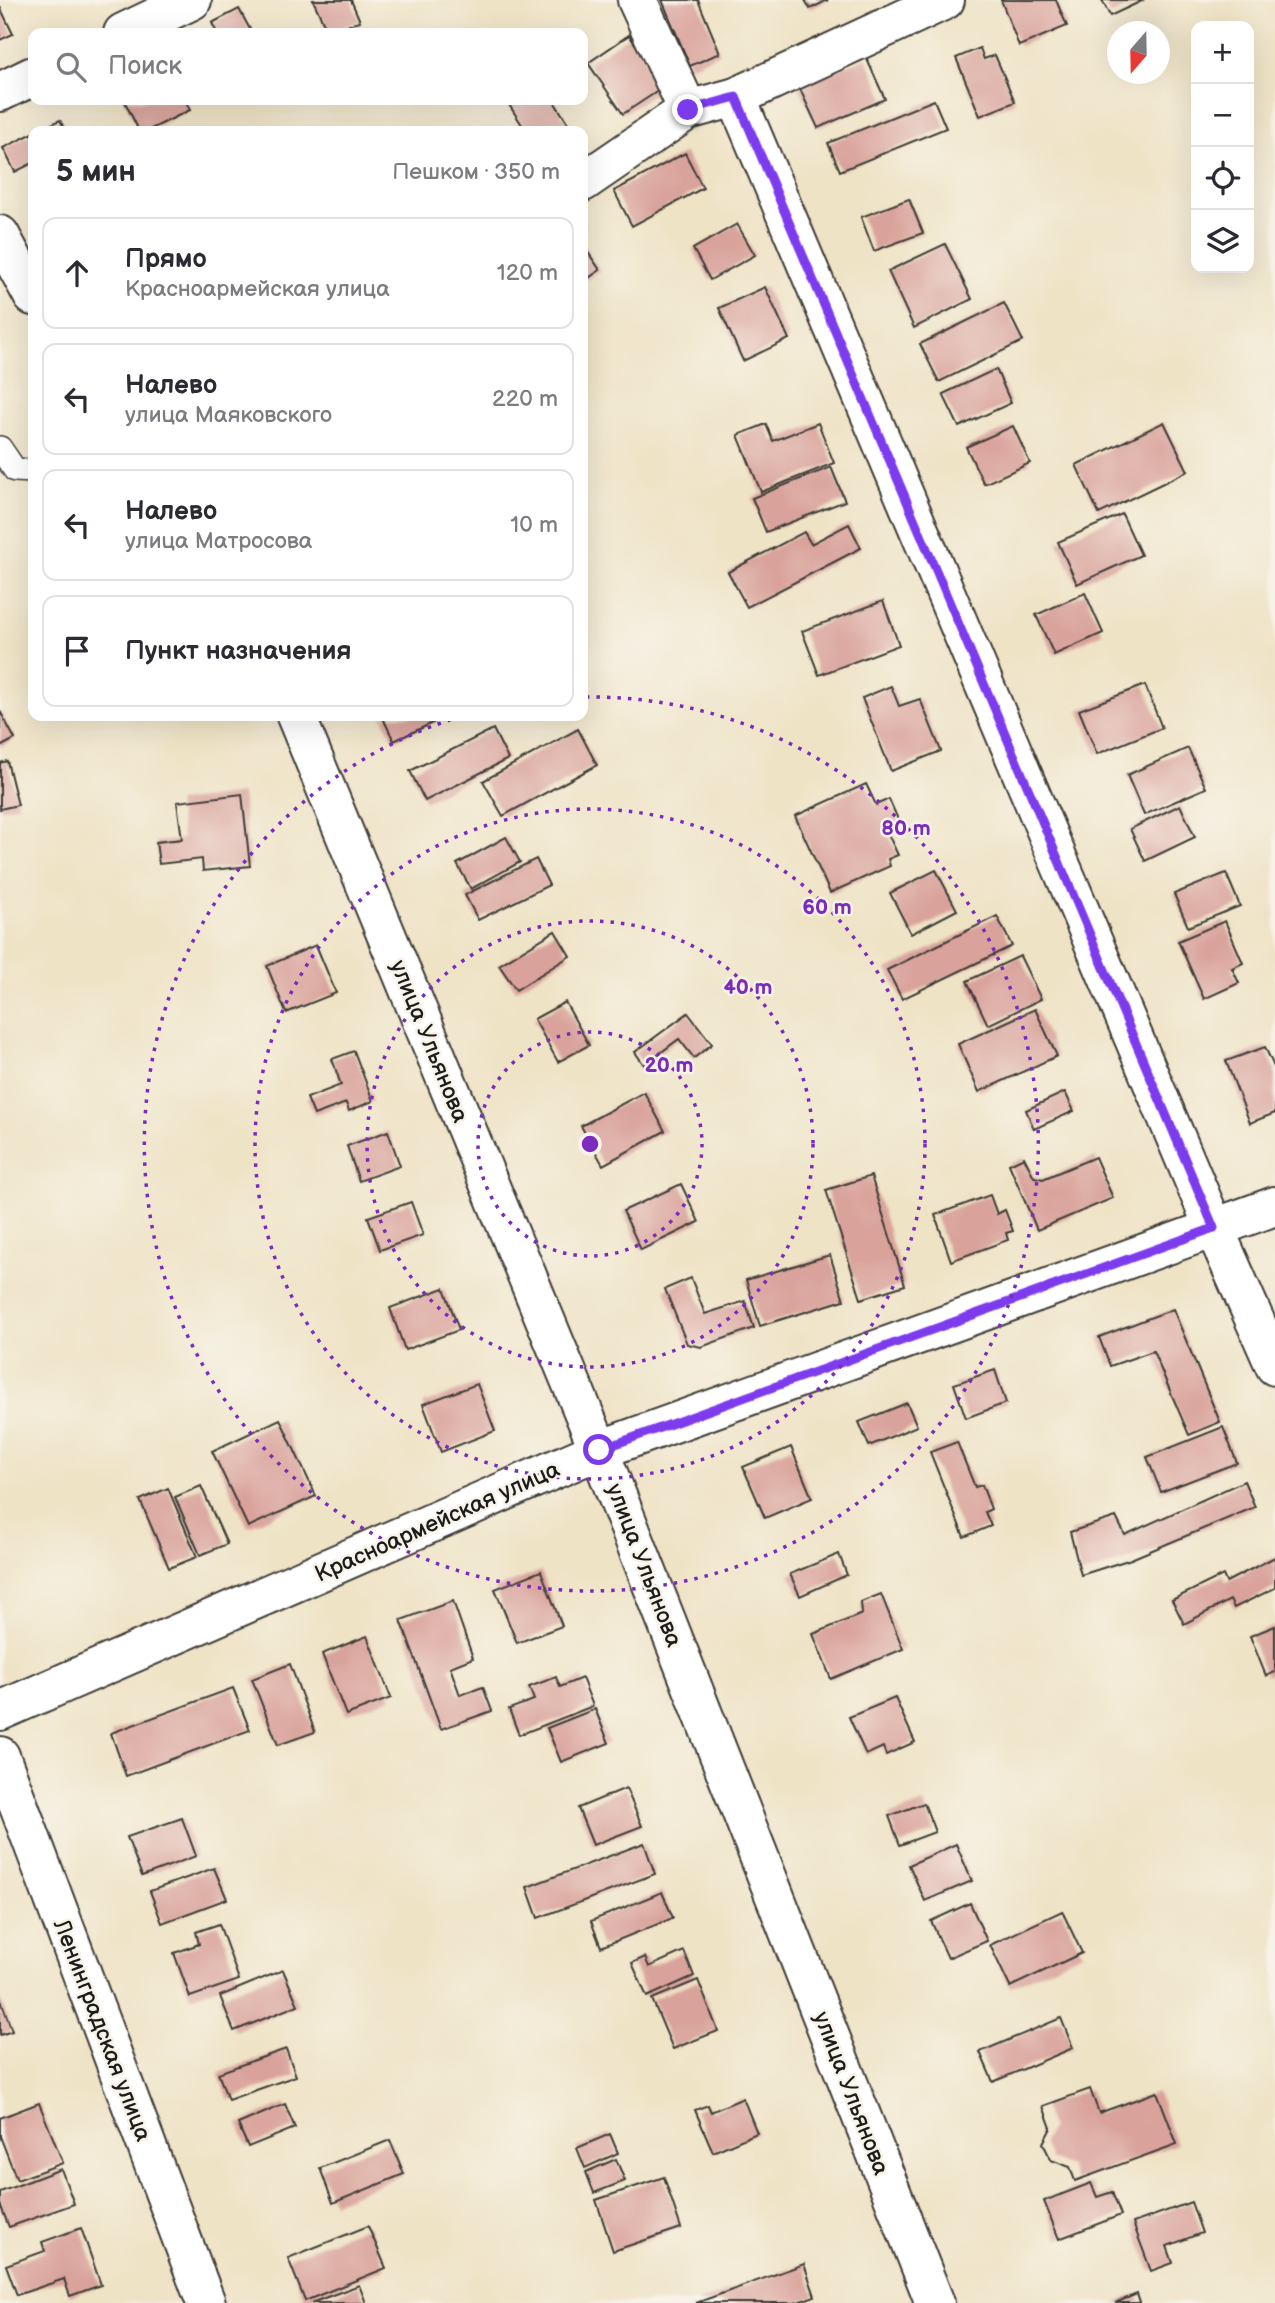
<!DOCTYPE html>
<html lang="ru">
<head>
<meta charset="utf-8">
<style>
	body { margin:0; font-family:"Balsamiq Sans",sans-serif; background:#f7f7f7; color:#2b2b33 }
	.controls { position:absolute; right:21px; top:21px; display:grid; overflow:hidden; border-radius:14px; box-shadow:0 7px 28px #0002 }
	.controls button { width:63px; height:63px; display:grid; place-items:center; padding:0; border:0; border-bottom:2px solid #e1e1e2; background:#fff; color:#2b2b33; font:35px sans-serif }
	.compass { position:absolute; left:1107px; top:21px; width:63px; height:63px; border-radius:50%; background:#fff; box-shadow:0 7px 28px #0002; rotate:200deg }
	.stop { position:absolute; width:21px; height:21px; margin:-16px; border:5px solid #7c3aed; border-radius:50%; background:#fff }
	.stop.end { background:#7c3aed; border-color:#fff; box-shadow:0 2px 7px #0008 }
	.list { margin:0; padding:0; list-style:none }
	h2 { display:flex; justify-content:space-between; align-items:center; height:91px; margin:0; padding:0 28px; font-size:30px }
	h2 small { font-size:23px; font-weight:400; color:#7c7c81 }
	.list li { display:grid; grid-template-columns:46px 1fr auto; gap:21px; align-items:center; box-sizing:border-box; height:112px; margin:0 14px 14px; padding:0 14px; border:2px solid #e1e1e2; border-radius:14px }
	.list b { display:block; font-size:26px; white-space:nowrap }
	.list p { margin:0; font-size:23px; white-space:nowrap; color:#7c7c81 }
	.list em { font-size:23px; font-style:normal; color:#7c7c81 }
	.icon { flex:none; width:38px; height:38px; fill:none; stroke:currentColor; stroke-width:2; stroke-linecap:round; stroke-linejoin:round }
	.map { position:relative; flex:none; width:1275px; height:2303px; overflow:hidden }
	.search { position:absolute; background:#fff; box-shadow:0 7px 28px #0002; left:28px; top:28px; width:560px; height:77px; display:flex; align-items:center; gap:18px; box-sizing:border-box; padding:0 24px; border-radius:14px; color:#7c7c81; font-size:26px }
	.panel { position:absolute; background:#fff; box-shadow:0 7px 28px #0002; left:28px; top:126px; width:560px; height:595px; border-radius:14px }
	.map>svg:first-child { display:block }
	.building { fill:#d9a39b }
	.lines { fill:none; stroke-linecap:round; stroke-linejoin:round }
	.service-casing { stroke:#3c3a36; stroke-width:26 }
	.minor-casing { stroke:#3c3a36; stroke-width:42 }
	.tertiary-casing { stroke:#3c3a36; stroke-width:42 }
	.service { stroke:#fff; stroke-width:23 }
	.minor { stroke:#fff; stroke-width:38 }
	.tertiary { stroke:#fff; stroke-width:38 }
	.route { stroke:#7c3aed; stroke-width:9 }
	.ring { fill:none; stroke:#7b2cbf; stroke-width:3.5; stroke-dasharray:3.5 7 }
	.labels { text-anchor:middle; stroke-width:5; stroke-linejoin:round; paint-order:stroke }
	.street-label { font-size:23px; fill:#1c1c1c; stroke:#f7f3e8 }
	.centre { fill:#7b2cbf; stroke:#f7f3e8; stroke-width:3.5 }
	.ring-label { font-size:21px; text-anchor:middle; font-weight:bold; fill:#7b2cbf; stroke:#f7f3e8; stroke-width:5; stroke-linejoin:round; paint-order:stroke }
</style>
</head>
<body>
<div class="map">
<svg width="1275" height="2303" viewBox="0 0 1275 2303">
	<rect width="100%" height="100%" fill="#f7f3e8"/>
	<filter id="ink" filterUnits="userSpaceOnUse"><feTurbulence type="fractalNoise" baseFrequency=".0143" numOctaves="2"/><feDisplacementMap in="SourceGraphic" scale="14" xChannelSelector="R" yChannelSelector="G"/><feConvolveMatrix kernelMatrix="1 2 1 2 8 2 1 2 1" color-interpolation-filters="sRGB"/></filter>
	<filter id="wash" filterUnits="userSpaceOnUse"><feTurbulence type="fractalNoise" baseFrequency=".00686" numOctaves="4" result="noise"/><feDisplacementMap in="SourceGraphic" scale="28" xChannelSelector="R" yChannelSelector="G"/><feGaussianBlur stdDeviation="1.57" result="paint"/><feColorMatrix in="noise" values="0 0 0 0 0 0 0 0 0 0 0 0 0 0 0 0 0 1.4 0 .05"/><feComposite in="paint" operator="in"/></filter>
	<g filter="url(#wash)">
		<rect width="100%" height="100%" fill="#efe3c6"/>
		<g id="blocks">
			<g class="building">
				<path d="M 313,0 L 351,0 L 360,21 L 328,33 Z"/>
				<path d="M 662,0 L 698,0 L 720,53 L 690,66 Z"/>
				<path d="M 805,0 L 828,0 L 810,9 Z"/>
				<path d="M 1001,0 L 1056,0 L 1067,26 L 1019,46 Z"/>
				<path d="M 1102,0 L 1144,0 L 1110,16 Z"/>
				<path d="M 0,7 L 13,34 L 0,40 Z"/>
				<path d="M 239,9 L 252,33 L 217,33 L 212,23 Z"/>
				<path d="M 629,35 L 664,87 L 623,114 L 588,63 Z"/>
				<path d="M 980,48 L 984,59 L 995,55 L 1015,102 L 980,116 L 956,58 Z"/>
				<path d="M 866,57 L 885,99 L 818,128 L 799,87 Z"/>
				<path d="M 124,100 L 185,100 L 190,110 L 147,131 L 139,131 Z"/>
				<path d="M 506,100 L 553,100 L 573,131 L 526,131 Z"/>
				<path d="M 934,100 L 946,128 L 840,171 L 828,143 Z"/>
				<path d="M 60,120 L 66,131 L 37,131 Z"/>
				<path d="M 33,133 L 33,163 L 15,172 L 3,148 Z"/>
				<path d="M 685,153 L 703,188 L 632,226 L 614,191 Z"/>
				<path d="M 909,199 L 923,233 L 874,251 L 861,217 Z"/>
				<path d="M 737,224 L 755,255 L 710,280 L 693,249 Z"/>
				<path d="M 945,244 L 972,299 L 914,328 L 888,271 Z"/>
				<path d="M 583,245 L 600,270 L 583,282 Z"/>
				<path d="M 765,287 L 789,339 L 743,361 L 719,308 Z"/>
				<path d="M 1004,303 L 1023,341 L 939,382 L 920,344 Z"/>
				<path d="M 996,369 L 1011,403 L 959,427 L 943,394 Z"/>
				<path d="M 1164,422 L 1188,471 L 1099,514 L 1076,465 Z"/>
				<path d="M 818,423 L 834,463 L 761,492 L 738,435 L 766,424 L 773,441 Z"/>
				<path d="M 1013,426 L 1030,463 L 984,484 L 966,447 Z"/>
				<path d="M 831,467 L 845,501 L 766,532 L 752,498 Z"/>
				<path d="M 1122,514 L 1141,555 L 1077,584 L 1058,542 Z"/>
				<path d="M 849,524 L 861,548 L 747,607 L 728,572 L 804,532 L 811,544 Z"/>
				<path d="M 1085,593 L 1103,633 L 1054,655 L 1036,615 Z"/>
				<path d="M 883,601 L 899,645 L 819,675 L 802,631 Z"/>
				<path d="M 1145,685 L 1162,728 L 1097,754 L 1079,710 Z"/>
				<path d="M 891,686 L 899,706 L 920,699 L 941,751 L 891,771 L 862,698 Z"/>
				<path d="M 0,711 L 15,739 L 0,747 Z"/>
				<path d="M 382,716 L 439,716 L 441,719 L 394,741 Z"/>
				<path d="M 493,729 L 508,759 L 425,801 L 410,771 Z"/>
				<path d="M 578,729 L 597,765 L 503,816 L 483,781 Z"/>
				<path d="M 1188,748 L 1206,788 L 1144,815 L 1127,775 Z"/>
				<path d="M 7,761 L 18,805 L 0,809 L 0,763 Z"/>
				<path d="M 866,784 L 876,805 L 889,799 L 900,824 L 886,830 L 898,855 L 888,859 L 890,866 L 830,893 L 795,816 Z"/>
				<path d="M 242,794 L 250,866 L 203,871 L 202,859 L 159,864 L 156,842 L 182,839 L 177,802 Z"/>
				<path d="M 1180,805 L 1195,837 L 1145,861 L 1130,829 Z"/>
				<path d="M 506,837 L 520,862 L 471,889 L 457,864 Z"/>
				<path d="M 536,859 L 549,885 L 478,920 L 465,895 Z"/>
				<path d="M 936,870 L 957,910 L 911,934 L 890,893 Z"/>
				<path d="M 1226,873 L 1240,906 L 1188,927 L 1174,894 Z"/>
				<path d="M 997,916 L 1012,946 L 902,999 L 887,970 Z"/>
				<path d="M 1225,921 L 1243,963 L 1232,968 L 1239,983 L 1204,999 L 1178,941 Z"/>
				<path d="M 555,931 L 570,956 L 516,990 L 499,965 Z"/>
				<path d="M 316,945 L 336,993 L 286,1013 L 267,966 Z"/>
				<path d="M 1020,956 L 1041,999 L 988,1025 L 967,981 Z"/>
				<path d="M 565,1002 L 589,1045 L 558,1062 L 534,1019 Z"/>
				<path d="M 1035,1009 L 1057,1056 L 979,1092 L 958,1044 Z"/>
				<path d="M 688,1013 L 712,1044 L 694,1058 L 679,1039 L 644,1065 L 635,1052 Z"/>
				<path d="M 1265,1047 L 1275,1069 L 1275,1113 L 1250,1123 L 1226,1061 Z"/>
				<path d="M 354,1051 L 373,1101 L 349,1111 L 346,1103 L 314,1115 L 307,1098 L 341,1085 L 332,1059 Z"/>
				<path d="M 644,1092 L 665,1131 L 603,1165 L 581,1126 Z"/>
				<path d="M 1065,1092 L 1074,1111 L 1034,1129 L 1026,1110 Z"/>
				<path d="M 388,1131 L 400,1166 L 359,1181 L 347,1146 Z"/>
				<path d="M 1024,1157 L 1034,1177 L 1043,1179 L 1095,1157 L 1113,1198 L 1037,1230 L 1009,1164 Z"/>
				<path d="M 871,1176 L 905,1285 L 861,1299 L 826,1190 Z"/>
				<path d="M 681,1184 L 699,1222 L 641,1250 L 623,1211 Z"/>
				<path d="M 990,1195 L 997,1214 L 1005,1210 L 1013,1231 L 1006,1233 L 1008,1240 L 951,1261 L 935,1215 Z"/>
				<path d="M 411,1202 L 423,1235 L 380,1250 L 368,1217 Z"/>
				<path d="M 830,1255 L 844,1300 L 760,1326 L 746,1280 Z"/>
				<path d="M 691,1278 L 705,1314 L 745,1301 L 754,1328 L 701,1347 L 687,1344 L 665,1289 Z"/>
				<path d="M 444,1288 L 459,1330 L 405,1350 L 390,1308 Z"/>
				<path d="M 1173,1309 L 1220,1422 L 1189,1435 L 1153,1351 L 1110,1366 L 1099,1337 Z"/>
				<path d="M 995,1370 L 1006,1403 L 966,1418 L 954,1384 Z"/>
				<path d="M 477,1384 L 495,1431 L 441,1452 L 423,1404 Z"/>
				<path d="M 907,1403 L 917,1426 L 869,1446 L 859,1422 Z"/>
				<path d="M 280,1419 L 316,1496 L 248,1527 L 212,1451 Z"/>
				<path d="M 1223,1427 L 1237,1463 L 1161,1492 L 1147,1457 Z"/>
				<path d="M 957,1442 L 975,1487 L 982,1485 L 991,1509 L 985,1512 L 991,1526 L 964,1537 L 930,1452 Z"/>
				<path d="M 791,1447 L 812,1498 L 765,1518 L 743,1467 Z"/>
				<path d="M 1244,1481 L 1255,1507 L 1131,1559 L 1081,1575 L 1070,1532 L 1116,1517 L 1125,1535 Z"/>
				<path d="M 201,1486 L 227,1544 L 200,1555 L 175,1497 Z"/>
				<path d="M 168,1488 L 197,1557 L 169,1568 L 140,1500 Z"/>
				<path d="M 839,1554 L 847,1575 L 800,1596 L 790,1574 Z"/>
				<path d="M 1275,1557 L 1275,1588 L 1234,1608 L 1230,1600 L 1184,1624 L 1172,1600 L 1223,1575 L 1226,1582 Z"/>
				<path d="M 541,1571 L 562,1626 L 517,1643 L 495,1589 Z"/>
				<path d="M 881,1594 L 903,1649 L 831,1679 L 813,1634 L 862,1614 L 861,1602 Z"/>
				<path d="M 453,1601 L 473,1658 L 450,1667 L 460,1695 L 483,1687 L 492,1711 L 441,1729 L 401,1620 Z"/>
				<path d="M 1275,1626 L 1275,1672 L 1266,1676 L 1250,1636 Z"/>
				<path d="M 367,1636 L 391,1698 L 346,1715 L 322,1654 Z"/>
				<path d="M 290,1664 L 315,1732 L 278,1745 L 252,1679 Z"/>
				<path d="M 556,1677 L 560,1687 L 582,1678 L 593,1706 L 519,1735 L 509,1709 L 534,1700 L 529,1687 Z"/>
				<path d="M 233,1688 L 250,1730 L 126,1776 L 111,1733 Z"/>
				<path d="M 895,1698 L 915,1742 L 886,1755 L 883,1747 L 866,1755 L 849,1717 Z"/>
				<path d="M 595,1709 L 609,1743 L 561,1762 L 547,1728 Z"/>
				<path d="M 626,1788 L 642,1826 L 593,1845 L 578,1808 Z"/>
				<path d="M 924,1803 L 935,1832 L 900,1845 L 889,1816 Z"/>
				<path d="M 182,1818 L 196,1856 L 142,1876 L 127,1837 Z"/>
				<path d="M 644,1843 L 655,1874 L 538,1918 L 527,1887 Z"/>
				<path d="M 956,1844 L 972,1881 L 925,1901 L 909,1865 Z"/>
				<path d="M 214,1868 L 227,1899 L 162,1923 L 150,1891 Z"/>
				<path d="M 662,1892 L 673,1918 L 601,1947 L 591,1921 Z"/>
				<path d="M 970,1903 L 987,1941 L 948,1958 L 931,1921 Z"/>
				<path d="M 1062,1911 L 1082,1953 L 1010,1987 L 990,1945 Z"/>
				<path d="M 219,1924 L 239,1980 L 190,1997 L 174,1953 L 199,1944 L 196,1932 Z"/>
				<path d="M 684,1951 L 694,1976 L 647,1997 L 632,1963 L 645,1957 L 649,1967 Z"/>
				<path d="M 283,1970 L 298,2005 L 234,2031 L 220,1996 Z"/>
				<path d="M 698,1980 L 718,2031 L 673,2049 L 652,1999 Z"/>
				<path d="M 0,1997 L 12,2031 L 0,2035 Z"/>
				<path d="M 1061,2018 L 1073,2048 L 993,2082 L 980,2052 Z"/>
				<path d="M 286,2049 L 296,2076 L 228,2100 L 218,2073 Z"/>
				<path d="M 1090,2089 L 1099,2113 L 1157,2092 L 1177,2144 L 1075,2181 L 1070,2167 L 1051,2160 L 1043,2143 L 1051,2128 L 1043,2106 Z"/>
				<path d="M 743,2098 L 757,2133 L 713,2152 L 695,2110 L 708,2105 L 711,2112 Z"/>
				<path d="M 39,2103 L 63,2163 L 17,2180 L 0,2136 L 0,2118 Z"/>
				<path d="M 285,2104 L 295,2128 L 248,2147 L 238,2124 Z"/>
				<path d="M 610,2134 L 618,2153 L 585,2168 L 577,2148 Z"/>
				<path d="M 390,2140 L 404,2174 L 333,2203 L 320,2168 Z"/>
				<path d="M 616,2159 L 625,2181 L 594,2193 L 586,2172 Z"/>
				<path d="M 61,2169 L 74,2204 L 9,2227 L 0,2204 L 0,2192 Z"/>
				<path d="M 664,2177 L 681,2228 L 613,2251 L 596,2200 Z"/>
				<path d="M 1091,2183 L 1097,2197 L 1112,2192 L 1121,2215 L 1059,2239 L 1044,2201 Z"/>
				<path d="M 1191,2202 L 1202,2233 L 1167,2246 L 1173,2263 L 1151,2271 L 1133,2223 Z"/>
				<path d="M 368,2226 L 386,2268 L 305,2301 L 288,2258 Z"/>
				<path d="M 81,2228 L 101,2285 L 70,2296 L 64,2279 L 17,2295 L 6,2265 L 45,2251 L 42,2242 Z"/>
				<path d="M 804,2264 L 815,2296 L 795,2303 L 696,2303 Z"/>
				<path d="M 359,2285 L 366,2303 L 311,2303 Z"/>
				<path d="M 1137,2294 L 1140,2303 L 1115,2303 Z"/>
			</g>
		</g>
	</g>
	<g filter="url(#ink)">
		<use href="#blocks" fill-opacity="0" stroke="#3c3a36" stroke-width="2"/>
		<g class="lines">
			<defs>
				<path id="service" d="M 0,448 L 15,470 L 33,471"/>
				<g id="minor">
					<path d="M 637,0 L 688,110"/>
					<path d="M 123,33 L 192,0"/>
					<path d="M 0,92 L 33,76"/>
					<path d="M 736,97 L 1214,1228"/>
					<path d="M 583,182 L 688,110 L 736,97 L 945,0"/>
					<path d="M 0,235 L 33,296"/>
					<path d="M 296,716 L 599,1450 L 935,2303"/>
					<path d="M 0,1756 L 206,2303"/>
				</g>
				<g id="tertiary">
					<path d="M 1214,1228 L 1275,1366"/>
					<path d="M 0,1711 L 599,1450 L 1275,1206"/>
				</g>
			</defs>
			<use href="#service" class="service-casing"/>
			<use href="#minor" class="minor-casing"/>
			<use href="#tertiary" class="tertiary-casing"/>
			<use href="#service" class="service"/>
			<use href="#minor" class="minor"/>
			<use href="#tertiary" class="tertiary"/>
		</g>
	</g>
	<g class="lines" filter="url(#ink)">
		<path class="route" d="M 599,1450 L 1214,1228 L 736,97 L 688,110"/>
	</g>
	<g class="ring">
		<circle cx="590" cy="1144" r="112"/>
		<circle cx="590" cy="1144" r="223"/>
		<circle cx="590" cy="1144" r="335"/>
		<path d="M586 697A447 447 0 1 1 459 717"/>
	</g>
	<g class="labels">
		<g class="street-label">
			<text transform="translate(430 1041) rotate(68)" y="8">улица Ульянова</text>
			<text transform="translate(437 1521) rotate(-24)" y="8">Красноармейская улица</text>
			<text transform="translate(645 1565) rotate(69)" y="8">улица Ульянова</text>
			<text transform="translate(103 2030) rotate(69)" y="8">Ленинградская улица</text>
			<text transform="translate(852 2093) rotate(69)" y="8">улица Ульянова</text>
		</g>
	</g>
	<circle cx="590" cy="1144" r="10" class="centre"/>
	<g class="ring-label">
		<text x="906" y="835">80 m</text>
		<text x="827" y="914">60 m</text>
		<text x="748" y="994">40 m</text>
		<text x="669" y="1072">20 m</text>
	</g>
</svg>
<div class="controls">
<button>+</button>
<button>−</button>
<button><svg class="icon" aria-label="locate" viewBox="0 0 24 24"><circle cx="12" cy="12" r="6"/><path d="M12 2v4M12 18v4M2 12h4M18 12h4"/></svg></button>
<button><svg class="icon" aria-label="layers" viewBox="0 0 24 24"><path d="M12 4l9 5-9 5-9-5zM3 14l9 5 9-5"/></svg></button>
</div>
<svg class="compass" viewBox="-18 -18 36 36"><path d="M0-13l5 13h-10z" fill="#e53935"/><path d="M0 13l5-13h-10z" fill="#7c7c81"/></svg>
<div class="stop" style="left:599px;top:1450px"></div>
<div class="stop end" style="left:688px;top:110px"></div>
<div class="search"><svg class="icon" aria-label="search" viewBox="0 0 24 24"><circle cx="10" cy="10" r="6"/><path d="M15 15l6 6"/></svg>Поиск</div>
<section class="panel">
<h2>5 мин<small>Пешком · 350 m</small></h2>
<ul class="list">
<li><svg class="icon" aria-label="ahead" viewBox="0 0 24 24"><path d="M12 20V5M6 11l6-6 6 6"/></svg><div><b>Прямо</b><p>Красноармейская улица</p></div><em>120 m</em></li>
<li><svg class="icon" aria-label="left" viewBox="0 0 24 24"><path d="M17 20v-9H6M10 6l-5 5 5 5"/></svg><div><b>Налево</b><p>улица Маяковского</p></div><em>220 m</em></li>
<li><svg class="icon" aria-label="left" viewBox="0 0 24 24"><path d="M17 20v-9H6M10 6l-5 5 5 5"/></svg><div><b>Налево</b><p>улица Матросова</p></div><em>10 m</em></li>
<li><svg class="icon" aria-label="arrive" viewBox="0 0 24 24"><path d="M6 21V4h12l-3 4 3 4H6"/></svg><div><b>Пункт назначения</b></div></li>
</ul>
</section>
</div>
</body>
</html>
